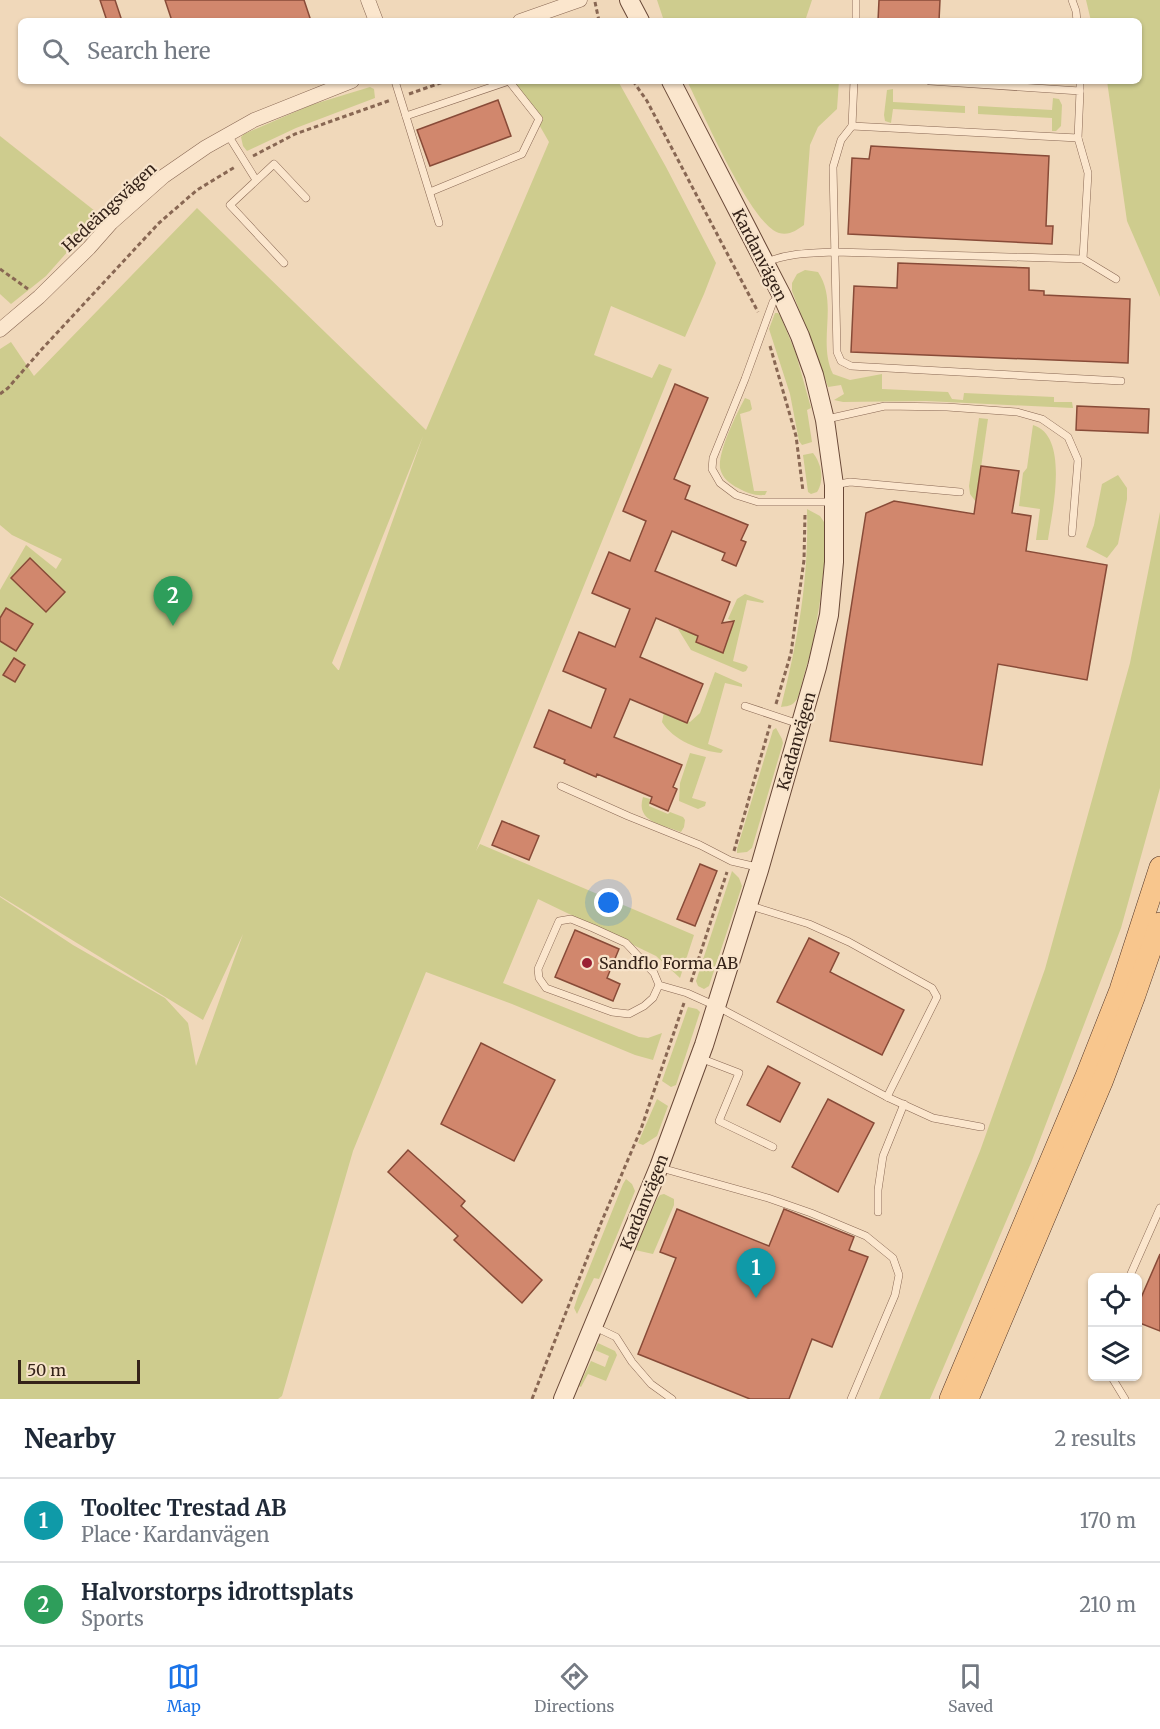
<!DOCTYPE html>
<html lang="en">
<head>
<meta charset="utf-8">
<style>
	body { margin:0; font-family:Merriweather,serif; background:#f2f2f3; color:#1f2937 }
	.controls { position:absolute; right:18px; bottom:18px; display:grid; overflow:hidden; border-radius:9px; box-shadow:0 2px 4px #0004 }
	.controls button { width:54px; height:54px; display:grid; place-items:center; padding:0; border:0; border-bottom:2px solid #e0e1e3; background:#fff; color:#1f2937; font:30px sans-serif }
	.scale { position:absolute; left:18px; bottom:15px; width:122px; box-sizing:border-box; padding-left:6px; border:3px solid #352319; border-top:0; font-size:16px; line-height:21px; white-space:nowrap; color:#352319; -webkit-text-stroke:4px #f7e3ca; paint-order:stroke }
	.you { position:absolute; left:609px; top:903px; width:21px; height:21px; margin:-15px; border:4px solid #fff; border-radius:50%; background:#1a73e8; box-shadow:0 0 0 9px #1a73e833 }
	.badge { display:grid; place-items:center; width:39px; height:39px; border-radius:50%; background:#1a73e8; color:#fff; font-size:20px; font-weight:700 }
	.pin { position:absolute; translate:-50% -50px; filter:drop-shadow(0 2px 3px #0008) }
	.pin::after { content:''; position:absolute; top:32px; width:21px; height:18px; background:inherit; clip-path:polygon(0 0,100% 0,50% 100%) }
	.list { margin:0; padding:0; list-style:none }
	h2 { display:flex; justify-content:space-between; align-items:center; height:78px; margin:0; padding:0 24px; font-size:26px }
	h2 small { font-size:20px; font-weight:400; color:#747a83 }
	.list li { display:grid; grid-template-columns:39px 1fr auto; gap:18px; align-items:center; box-sizing:border-box; height:84px; padding:0 24px; border-top:2px solid #e0e1e3 }
	.list b { display:block; font-size:22px; white-space:nowrap }
	.list p { margin:0; font-size:20px; white-space:nowrap; color:#747a83 }
	.list em { font-size:20px; font-style:normal; color:#747a83 }
	.icon { flex:none; width:33px; height:33px; fill:none; stroke:currentColor; stroke-width:2; stroke-linecap:round; stroke-linejoin:round }
	.map { position:relative; flex:none; width:1160px; height:1399px; overflow:hidden }
	.search { position:absolute; background:#fff; box-shadow:0 2px 4px #0004; left:18px; right:18px; top:18px; height:66px; display:flex; align-items:center; gap:15px; box-sizing:border-box; padding:0 21px; border-radius:9px; color:#747a83; font-size:22px }
	.sheet { height:246px; background:#fff }
	nav { display:flex; justify-content:space-around; align-items:center; box-sizing:border-box; height:84px; border-top:2px solid #e0e1e3; background:#fff; font-size:16px; color:#747a83 }
	nav a { display:grid; justify-items:center; gap:3px }
	nav .on { color:#1a73e8 }
	.map>svg:first-child { display:block }
	.green { fill:#cecc8e; fill-rule:evenodd }
	.building { fill:#d1876d; stroke:#884b38; stroke-width:1.5 }
	.lines { fill:none; stroke-linecap:round; stroke-linejoin:round }
	.lane-casing { stroke:#886753; stroke-width:8 }
	.street-casing { stroke:#886753; stroke-width:15 }
	.secondary-casing { stroke:#694837; stroke-width:20 }
	.primary-casing { stroke:#543628; stroke-width:22 }
	.path { stroke:#886753; stroke-width:3; stroke-dasharray:4.5 3; stroke-linecap:butt }
	.lane { stroke:#fbe6cd; stroke-width:7 }
	.street { stroke:#fbe6cd; stroke-width:14 }
	.secondary { stroke:#fbe6cd; stroke-width:18 }
	.primary { stroke:#f8c68d; stroke-width:21 }
	.poi-dot { fill:#9a2033; stroke:#f7e3ca; stroke-width:2 }
	.labels { text-anchor:middle; stroke-width:4.5; stroke-linejoin:round; paint-order:stroke }
	.street-label { font-size:16px; fill:#352319; stroke:#f7e3ca }
	.poi-label { font-size:16px; fill:#352319; stroke:#f7e3ca; text-anchor:start }
</style>
</head>
<body>
<div class="map">
<svg width="1160" height="1399" viewBox="0 0 1160 1399">
	<rect width="100%" height="100%" fill="#f0d8ba"/>
	<g class="green">
		<path d="M 657,0 L 812,0 L 805,21 L 664,21 Z"/>
		<path d="M 1086,0 L 1160,0 L 1160,297 L 1127,221 L 1107,81 L 1139,81 L 1139,21 L 1091,21 Z"/>
		<path d="M 514,81 L 618,81 L 666,167 L 716,263 L 704,294 L 685,337 L 611,306 L 594,355 L 652,378 L 659,364 L 672,369 L 476,851 L 480,844 L 694,935 L 680,978 L 656,956 L 538,899 L 503,983 L 639,1037 L 648,1038 L 662,1033 L 653,1060 L 635,1055 L 512,1004 L 426,972 L 353,1151 L 282,1396 L 278,1399 L 0,1399 L 0,897 L 73,945 L 165,998 L 188,1023 L 196,1066 L 243,934 L 203,1020 L 0,896 L 0,590 L 26,545 L 56,569 L 62,559 L 12,535 L 0,525 L 0,349 L 11,342 L 34,376 L 197,208 L 426,430 L 549,142 ZM 423,436 L 339,670 L 338,670 L 332,663 Z"/>
		<path d="M 687,81 L 839,81 L 837,109 L 818,127 L 810,145 L 804,225 C 797,230 789,236 779,233 C 751,225 702,110 687,81 Z"/>
		<path d="M 370,87 L 374,89 L 375,98 L 296,128 L 247,151 L 243,146 L 241,137 L 244,134 L 311,105 Z"/>
		<path d="M 893,89 L 893,102 L 965,106 L 965,113 L 893,109 L 891,123 L 885,121 L 884,115 L 887,90 Z"/>
		<path d="M 1053,98 L 1059,99 L 1062,105 L 1061,126 L 1056,131 L 1052,131 L 1052,118 L 978,114 L 978,106 L 1052,110 Z"/>
		<path d="M 0,136 L 100,215 L 46,276 L 11,304 L 0,294 Z"/>
		<path d="M 805,270 L 818,272 C 839,303 817,342 833,374 L 850,380 L 882,374 L 882,389 L 948,392 L 952,399 L 963,400 L 964,393 L 1054,397 L 1054,402 L 1072,402 L 1073,408 L 926,401 L 843,402 L 834,400 L 844,394 L 841,385 L 828,387 L 792,291 L 792,283 L 797,274 Z"/>
		<path d="M 775,313 L 778,313 L 781,317 L 796,354 L 811,408 L 807,410 L 812,442 L 802,445 L 799,441 L 790,394 L 769,329 Z"/>
		<path d="M 745,398 L 750,400 L 752,409 L 750,411 L 740,414 L 754,491 L 767,491 L 765,495 C 755,496 747,493 738,488 C 730,484 722,478 720,468 C 718,451 737,413 745,398 Z"/>
		<path d="M 979,418 L 988,419 L 976,502 L 970,494 L 969,486 Z"/>
		<path d="M 1033,425 C 1070,436 1052,512 1048,540 L 1036,540 L 1040,509 L 1019,506 L 1023,473 L 1027,468 Z"/>
		<path d="M 813,453 C 821,463 825,480 817,492 L 811,494 L 808,492 L 803,455 Z"/>
		<path d="M 1118,475 L 1127,488 L 1127,499 L 1118,544 L 1107,558 L 1086,547 L 1094,525 L 1102,484 Z"/>
		<path d="M 807,509 L 820,516 L 824,522 L 824,564 L 820,601 L 813,643 L 798,697 C 794,705 790,706 781,707 C 798,640 809,579 807,509 Z"/>
		<path d="M 1160,512 L 1160,788 L 1121,928 L 1031,1163 L 930,1399 L 879,1399 L 980,1151 L 1045,969 L 1130,663 Z"/>
		<path d="M 745,594 L 764,601 L 763,603 L 747,600 L 733,661 L 746,665 L 748,667 L 746,671 L 743,672 L 691,650 L 678,629 L 683,629 L 699,636 L 700,643 L 723,653 L 734,621 L 728,619 L 737,599 Z"/>
		<path d="M 715,672 L 742,684 L 742,687 L 725,683 L 708,744 L 723,750 L 721,753 C 700,751 673,740 662,722 L 664,712 L 690,722 L 700,713 Z"/>
		<path d="M 776,728 L 782,739 L 783,743 L 752,848 L 747,852 L 737,853 L 737,849 L 773,730 Z"/>
		<path d="M 690,753 L 706,757 L 692,798 L 706,802 L 705,806 L 698,809 L 679,801 L 680,783 Z"/>
		<path d="M 643,797 L 650,799 L 649,806 L 668,814 L 670,812 L 683,817 L 685,820 L 684,827 L 681,832 C 663,825 635,822 643,797 Z"/>
		<path d="M 732,871 L 739,878 L 742,886 L 709,986 L 704,989 L 698,986 L 696,981 Z"/>
		<path d="M 688,1007 L 697,1009 L 700,1012 L 676,1085 L 671,1087 L 662,1081 Z"/>
		<path d="M 657,1099 L 668,1106 L 657,1136 L 643,1145 L 638,1143 Z"/>
		<path d="M 626,1179 L 632,1184 L 635,1191 L 599,1279 L 594,1278 L 577,1314 L 574,1308 L 578,1296 L 623,1184 Z"/>
		<path d="M 664,1194 L 674,1199 L 674,1205 L 653,1254 L 635,1250 L 657,1199 L 660,1195 Z"/>
		<path d="M 598,1343 L 615,1351 L 617,1355 L 606,1381 L 588,1374 L 581,1387 L 579,1386 L 591,1361 L 605,1367 L 609,1356 L 595,1350 Z"/>
	</g>
	<g class="building">
		<path d="M 100,0 L 115,0 L 122,21 L 107,21 Z"/>
		<path d="M 165,0 L 304,0 L 311,21 L 172,21 Z"/>
		<path d="M 879,0 L 940,0 L 939,21 L 878,21 Z"/>
		<path d="M 498,100 L 511,136 L 430,166 L 417,130 Z"/>
		<path d="M 871,146 L 1049,156 L 1046,226 L 1053,226 L 1052,244 L 848,234 L 852,158 L 869,159 Z"/>
		<path d="M 898,263 L 1029,268 L 1029,290 L 1044,291 L 1044,295 L 1130,299 L 1128,363 L 851,352 L 854,286 L 897,288 Z"/>
		<path d="M 675,384 L 708,398 L 674,479 L 690,486 L 685,499 L 748,525 L 741,540 L 746,542 L 736,566 L 722,560 L 725,553 L 672,531 L 655,571 L 730,602 L 722,623 L 734,621 L 723,653 L 696,642 L 698,636 L 656,618 L 640,657 L 703,684 L 687,723 L 630,699 L 614,737 L 682,765 L 673,787 L 677,789 L 668,811 L 650,803 L 652,797 L 597,774 L 596,777 L 564,763 L 565,760 L 534,747 L 549,710 L 591,728 L 606,689 L 563,671 L 579,632 L 615,647 L 630,609 L 592,593 L 609,552 L 630,561 L 646,521 L 623,511 Z"/>
		<path d="M 1077,406 L 1149,409 L 1148,433 L 1076,430 Z"/>
		<path d="M 981,466 L 1019,471 L 1012,513 L 1031,516 L 1026,551 L 1107,565 L 1087,680 L 998,664 L 982,765 L 830,741 L 866,513 L 894,501 L 974,514 Z"/>
		<path d="M 30,558 L 65,592 L 46,612 L 11,578 Z"/>
		<path d="M 6,608 L 33,624 L 16,651 L 0,641 L 0,618 Z"/>
		<path d="M 14,658 L 25,665 L 15,682 L 3,675 Z"/>
		<path d="M 502,821 L 539,836 L 529,860 L 492,845 Z"/>
		<path d="M 700,864 L 717,871 L 695,926 L 677,919 Z"/>
		<path d="M 575,930 L 619,949 L 607,978 L 620,984 L 613,1001 L 555,977 Z"/>
		<path d="M 809,938 L 839,953 L 830,972 L 904,1010 L 882,1055 L 777,1002 Z"/>
		<path d="M 481,1043 L 555,1080 L 514,1161 L 441,1124 Z"/>
		<path d="M 768,1066 L 800,1083 L 780,1122 L 747,1105 Z"/>
		<path d="M 828,1099 L 874,1123 L 838,1192 L 792,1167 Z"/>
		<path d="M 408,1150 L 465,1201 L 461,1206 L 542,1280 L 522,1303 L 454,1240 L 458,1236 L 388,1172 Z"/>
		<path d="M 677,1209 L 769,1246 L 784,1209 L 854,1237 L 849,1250 L 868,1257 L 832,1347 L 812,1339 L 789,1399 L 750,1399 L 638,1354 L 676,1258 L 660,1252 Z"/>
		<path d="M 1160,1254 L 1160,1331 L 1137,1322 L 1137,1307 Z"/>
	</g>
	<g class="lines">
		<defs>
			<g id="lane">
				<path d="M 1072,0 L 1076,11 L 1077,21"/>
				<path d="M 856,21 L 856,0"/>
				<path d="M 395,81 L 439,223"/>
				<path d="M 854,81 L 852,126 L 841,140 L 833,167 L 837,352 L 841,361 L 851,366 L 1121,381"/>
				<path d="M 1080,81 L 1080,91"/>
				<path d="M 406,116 L 509,81"/>
				<path d="M 852,126 L 1078,138 L 1080,91 L 930,81"/>
				<path d="M 228,135 L 256,180"/>
				<path d="M 1078,138 L 1088,173 L 1083,259"/>
				<path d="M 430,192 L 522,154 L 539,119 L 509,81"/>
				<path d="M 284,263 L 230,205 L 274,164 L 306,198"/>
				<path d="M 765,263 C 786,253 812,253 835,252 L 1083,259 L 1116,279"/>
				<path d="M 782,296 L 773,302 L 745,379 L 713,458 L 712,469 L 720,483 L 736,495 L 758,502 L 832,502"/>
				<path d="M 827,419 L 885,406 L 947,407 L 1017,412 L 1042,419 L 1068,437 L 1078,460 L 1072,533"/>
				<path d="M 834,485 L 850,482 L 960,492"/>
				<path d="M 745,706 L 799,724"/>
				<path d="M 561,786 L 628,816 L 700,845 L 731,861 L 757,867"/>
				<path d="M 748,905 L 809,924 L 849,942 L 932,988 L 937,997 L 887,1097"/>
				<path d="M 659,985 L 653,998 L 644,1006 L 629,1014 L 612,1012 L 546,988 L 539,978 L 538,969 L 559,921 L 571,919 L 593,928 L 626,943 L 654,973 L 659,985 L 687,993 L 716,1006 L 887,1097 L 933,1118 L 981,1127"/>
				<path d="M 700,1058 L 739,1073 L 719,1121 L 773,1147"/>
				<path d="M 661,1168 L 768,1198 L 811,1213 L 866,1236 L 893,1258 L 899,1275 L 895,1295 L 851,1399"/>
				<path d="M 878,1212 L 878,1190 L 883,1156 L 904,1104"/>
				<path d="M 1129,1278 L 1160,1208"/>
				<path d="M 595,1327 L 616,1337 L 632,1362 L 651,1384 L 672,1399"/>
				<path d="M 1111,1376 L 1125,1399"/>
			</g>
			<g id="street">
				<path d="M 368,0 L 376,21"/>
				<path d="M 520,21 L 580,0"/>
				<path d="M 0,330 L 39,297 L 89,248 L 111,223 L 164,176 L 206,147 L 254,120 L 352,81"/>
			</g>
			<g id="secondary">
				<path d="M 629,0 L 640,21"/>
				<path d="M 563,1399 L 659,1167 L 704,1045 L 759,870 L 817,667 L 829,615 L 834,562 L 834,485 L 825,420 L 814,375 L 800,336 L 782,296 L 671,81"/>
			</g>
			<g id="primary">
				<path d="M 950,1399 L 1086,1076 L 1120,990 L 1160,867"/>
				<path d="M 968,1399 L 1102,1082 L 1135,995 L 1160,923"/>
			</g>
		</defs>
		<use href="#lane" class="lane-casing"/>
		<use href="#street" class="street-casing"/>
		<use href="#secondary" class="secondary-casing"/>
		<use href="#primary" class="primary-casing"/>
		<g class="path">
			<path d="M 595,2 L 599,21"/>
			<path d="M 633,81 L 647,101 L 758,312"/>
			<path d="M 409,94 L 446,81"/>
			<path d="M 253,156 L 295,134 L 391,100"/>
			<path d="M 0,269 L 28,289"/>
			<path d="M 770,346 L 796,436 L 803,491"/>
			<path d="M 0,394 L 8,388 L 42,349 L 159,223 L 197,190 L 235,167"/>
			<path d="M 776,704 L 791,653 L 804,560 L 805,513"/>
			<path d="M 734,851 L 770,725"/>
			<path d="M 691,982 L 727,872"/>
			<path d="M 532,1399 L 601,1223 L 641,1129 L 684,1003"/>
		</g>
		<use href="#lane" class="lane"/>
		<use href="#street" class="street"/>
		<use href="#secondary" class="secondary"/>
		<use href="#primary" class="primary"/>
	</g>
	<circle class="poi-dot" cx="587" cy="963" r="6"/>
	<g class="labels">
		<g class="street-label">
			<text transform="translate(109 207) rotate(-43)" y="6">Hedeängsvägen</text>
			<text transform="translate(760 255) rotate(63)" y="6">Kardanvägen</text>
			<text transform="translate(796 741) rotate(-74)" y="6">Kardanvägen</text>
			<text transform="translate(644 1202) rotate(-68)" y="6">Kardanvägen</text>
		</g>
		<g class="poi-label">
			<text x="599" y="969">Sandflo Forma AB</text>
		</g>
	</g>
</svg>
<div class="controls">
<button><svg class="icon" aria-label="locate" viewBox="0 0 24 24"><circle cx="12" cy="12" r="6"/><path d="M12 2v4M12 18v4M2 12h4M18 12h4"/></svg></button>
<button><svg class="icon" aria-label="layers" viewBox="0 0 24 24"><path d="M12 4l9 5-9 5-9-5zM3 14l9 5 9-5"/></svg></button>
</div>
<div class="scale">50 m</div>
<div class="you"></div>
<div class="pin badge" style="left:756px;top:1298px;background:#0f9aa8">1</div>
<div class="pin badge" style="left:173px;top:626px;background:#2e9e5b">2</div>
<div class="search"><svg class="icon" aria-label="search" viewBox="0 0 24 24"><circle cx="10" cy="10" r="6"/><path d="M15 15l6 6"/></svg>Search here</div>
</div>
<section class="sheet">
<h2>Nearby<small>2 results</small></h2>
<ul class="list">
<li><span class="badge" style="background:#0f9aa8">1</span><div><b>Tooltec Trestad AB</b><p>Place · Kardanvägen</p></div><em>170 m</em></li>
<li><span class="badge" style="background:#2e9e5b">2</span><div><b>Halvorstorps idrottsplats</b><p>Sports</p></div><em>210 m</em></li>
</ul>
</section>
<nav>
<a class="on"><svg class="icon" aria-label="map" viewBox="0 0 24 24"><path d="M3 6l6-2 6 2 6-2v14l-6 2-6-2-6 2zM9 4v14M15 6v14"/></svg>Map</a>
<a><svg class="icon" aria-label="directions" viewBox="0 0 24 24"><path d="M12 3l9 9-9 9-9-9zM9 14v-3h6M13 9l2 2-2 2"/></svg>Directions</a>
<a><svg class="icon" aria-label="saved" viewBox="0 0 24 24"><path d="M7 4h10v16l-5-4-5 4z"/></svg>Saved</a>
</nav>
</body>
</html>
